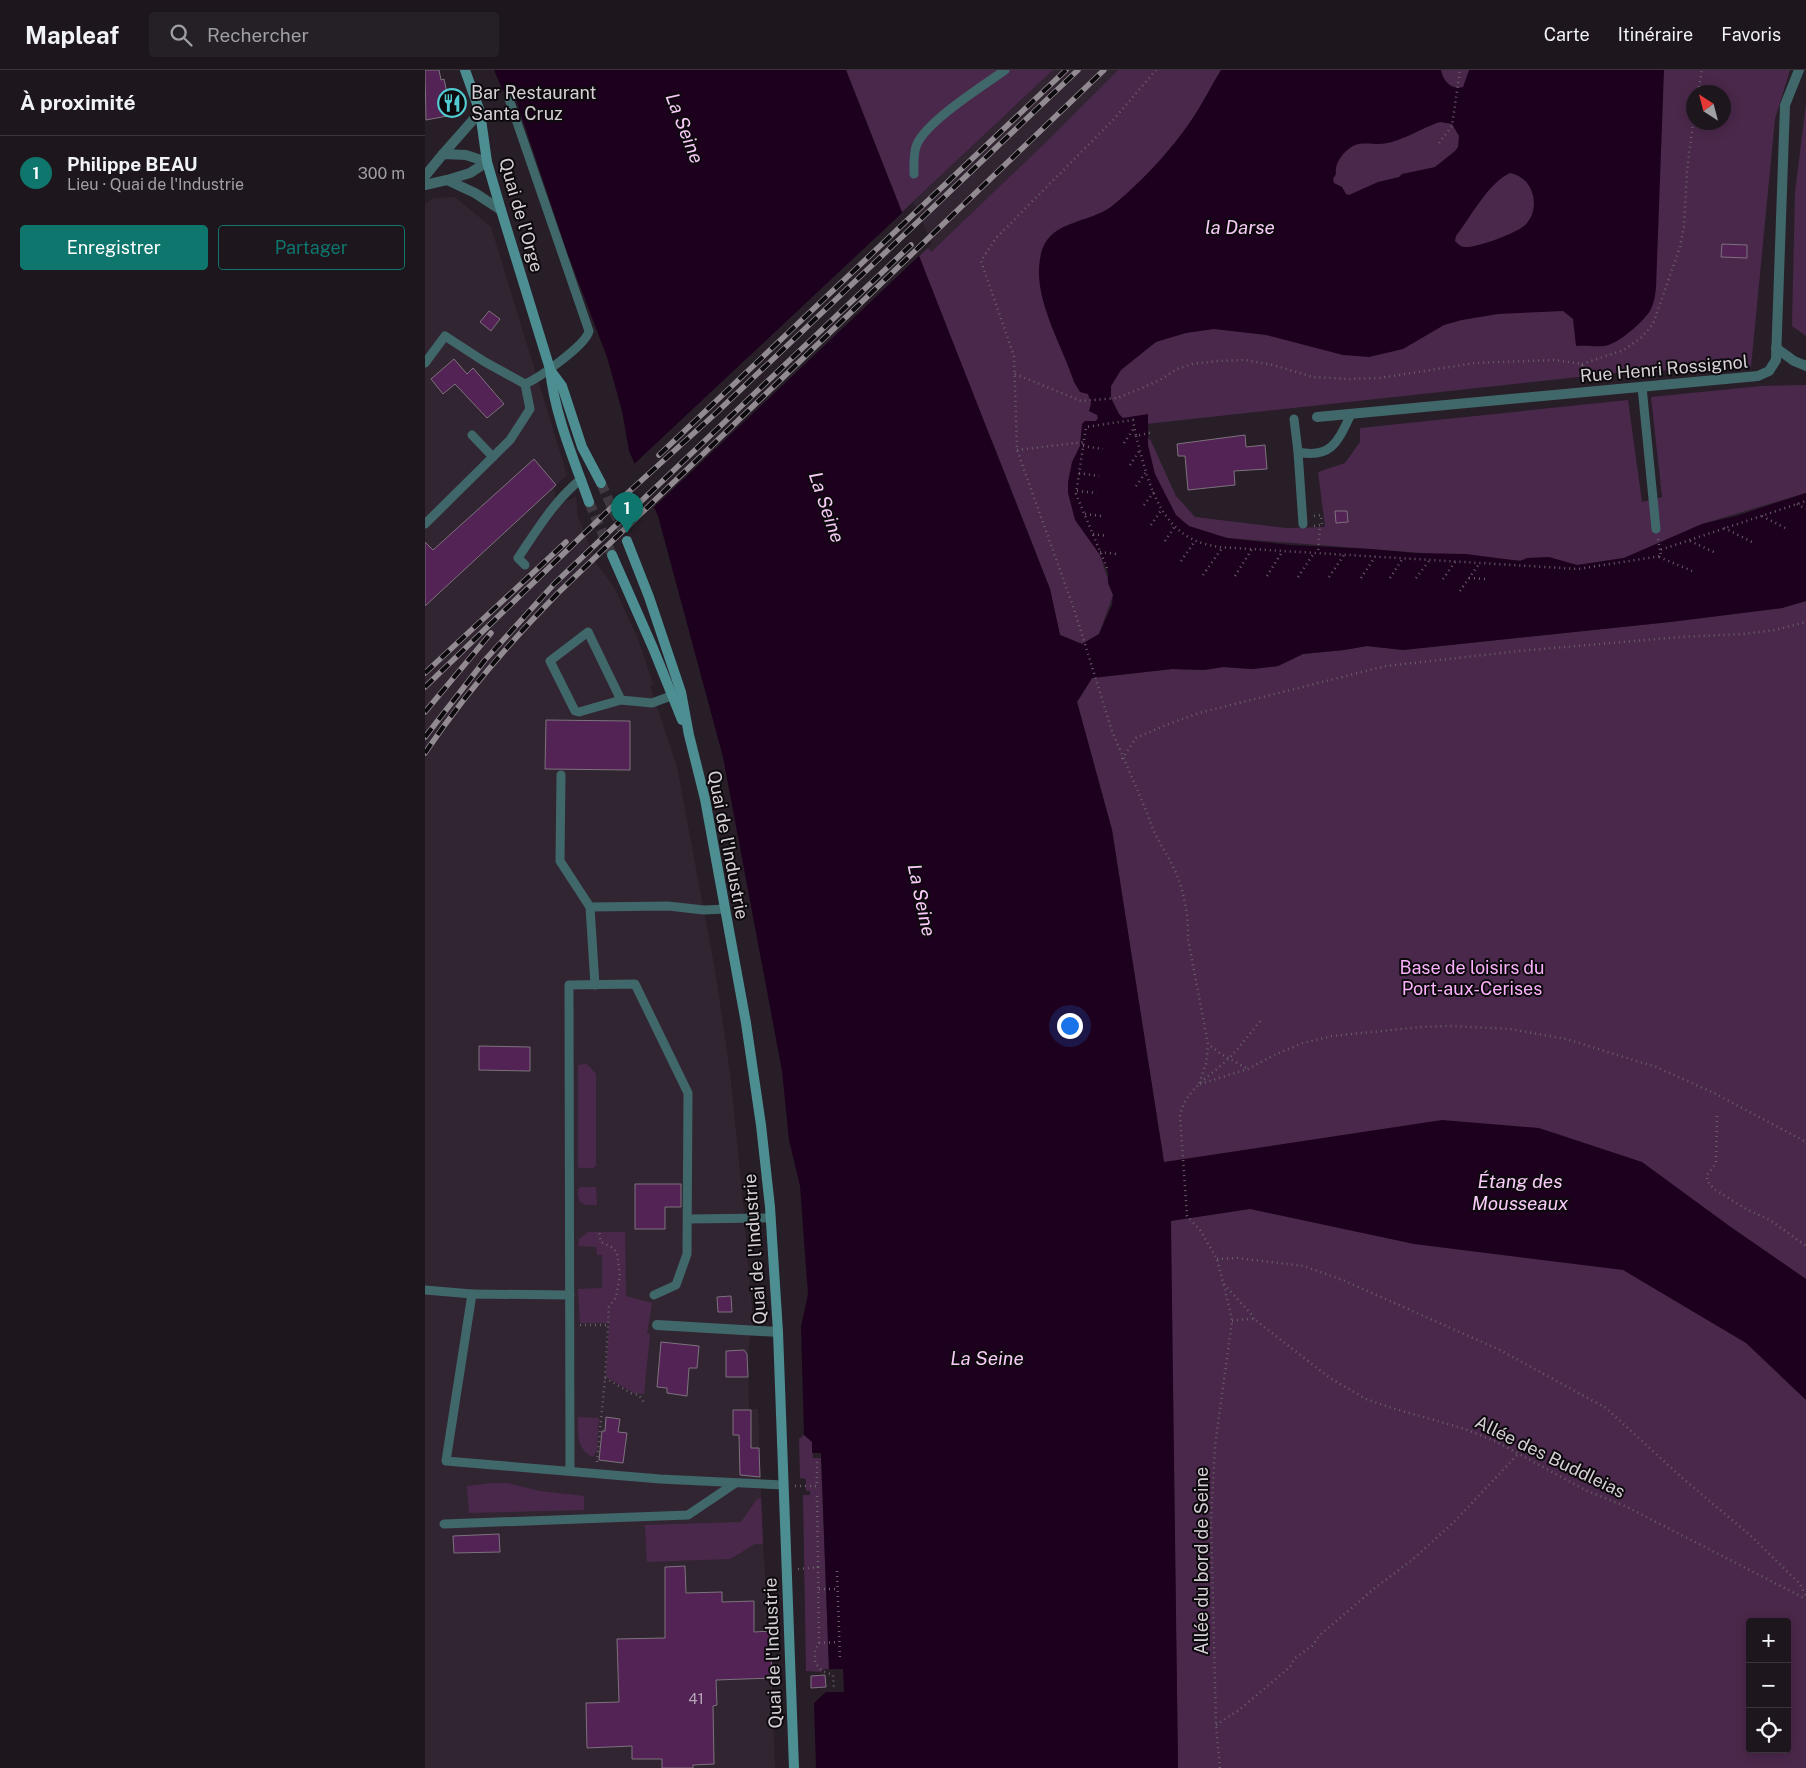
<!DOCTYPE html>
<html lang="fr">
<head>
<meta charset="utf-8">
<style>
	body { margin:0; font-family:"Public Sans",sans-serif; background:#251f26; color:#f1f3f6 }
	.controls { position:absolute; right:15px; bottom:15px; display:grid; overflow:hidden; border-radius:5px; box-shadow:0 2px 12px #0003 }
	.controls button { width:45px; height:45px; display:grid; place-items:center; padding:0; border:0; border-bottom:1px solid #3b353b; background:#1d161d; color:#f1f3f6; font:25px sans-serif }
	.compass { position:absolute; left:1261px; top:15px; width:45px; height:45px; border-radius:50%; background:#1d161d; box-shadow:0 2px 12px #0003; rotate:324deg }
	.you { position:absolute; left:644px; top:955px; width:18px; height:18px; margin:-12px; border:4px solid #fff; border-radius:50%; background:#1a73e8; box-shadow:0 0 0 8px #1a73e833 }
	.badge { display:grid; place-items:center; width:32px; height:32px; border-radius:50%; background:#0f766e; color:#fff; font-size:16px; font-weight:700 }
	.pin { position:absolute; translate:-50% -41px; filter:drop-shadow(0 1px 2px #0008) }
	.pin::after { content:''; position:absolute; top:26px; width:18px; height:15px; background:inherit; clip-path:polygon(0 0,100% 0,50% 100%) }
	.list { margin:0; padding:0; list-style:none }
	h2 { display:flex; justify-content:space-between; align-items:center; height:65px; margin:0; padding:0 20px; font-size:21px }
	h2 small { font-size:16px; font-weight:400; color:#a09fa4 }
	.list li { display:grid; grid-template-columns:32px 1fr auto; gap:15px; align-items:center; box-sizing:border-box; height:75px; padding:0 20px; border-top:1px solid #3b353b }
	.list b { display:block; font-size:19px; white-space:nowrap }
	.list p { margin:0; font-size:16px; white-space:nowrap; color:#a09fa4 }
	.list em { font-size:16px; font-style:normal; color:#a09fa4 }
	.actions { display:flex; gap:10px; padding:15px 20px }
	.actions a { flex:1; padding:11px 0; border:1px solid #0f766e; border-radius:5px; text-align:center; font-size:18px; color:#0f766e }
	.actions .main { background:#0f766e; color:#fff }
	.icon { flex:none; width:28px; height:28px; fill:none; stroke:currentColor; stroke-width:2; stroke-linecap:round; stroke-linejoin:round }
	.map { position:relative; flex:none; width:1381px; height:1698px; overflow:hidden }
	header { display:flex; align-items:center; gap:30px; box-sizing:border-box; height:70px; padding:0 25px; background:#1d161d; border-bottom:1px solid #3b353b }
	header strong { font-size:24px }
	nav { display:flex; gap:28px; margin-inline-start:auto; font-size:18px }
	.search { width:350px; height:45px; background:#251f26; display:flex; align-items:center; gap:12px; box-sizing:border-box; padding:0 18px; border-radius:5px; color:#a09fa4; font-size:19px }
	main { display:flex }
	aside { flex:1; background:#1d161d }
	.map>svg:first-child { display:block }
	.built { fill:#322532 }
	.green { fill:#4a284b; fill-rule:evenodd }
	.water { fill:#1d001e; fill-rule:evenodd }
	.pier { fill:#271e27 }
	.building { fill:#522354; stroke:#7d727d }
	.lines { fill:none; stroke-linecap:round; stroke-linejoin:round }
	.secondary-tunnel { stroke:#413941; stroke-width:10; stroke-dasharray:10 5; stroke-linecap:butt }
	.path { stroke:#686068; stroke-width:2.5; stroke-dasharray:1 4; stroke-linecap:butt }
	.service { stroke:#406769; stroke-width:9 }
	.minor { stroke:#406769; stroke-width:10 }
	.secondary { stroke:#4d8e92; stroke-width:10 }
	.rail-casing { stroke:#928b92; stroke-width:5.5 }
	.rail { stroke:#0d0a0d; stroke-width:4; stroke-dasharray:11; stroke-linecap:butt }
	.labels { text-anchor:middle; stroke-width:4; stroke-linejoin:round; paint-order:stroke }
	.number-label { font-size:15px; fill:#b5a5b6 }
	.poi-label { font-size:18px; fill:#d6d0d6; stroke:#0d0a0d; text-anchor:start }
	.street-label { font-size:18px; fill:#d6d0d6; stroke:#0d0a0d }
	.park-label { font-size:18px; fill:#fab0fb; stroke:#0d0a0d }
	.water-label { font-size:19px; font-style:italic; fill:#f7caf7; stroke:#0d0a0d }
</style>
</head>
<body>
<header>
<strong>Mapleaf</strong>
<div class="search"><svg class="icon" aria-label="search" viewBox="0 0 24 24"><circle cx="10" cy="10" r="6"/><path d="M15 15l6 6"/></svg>Rechercher</div>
<nav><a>Carte</a><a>Itinéraire</a><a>Favoris</a></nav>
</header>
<main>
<aside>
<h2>À proximité<small></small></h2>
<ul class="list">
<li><span class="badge">1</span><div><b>Philippe BEAU</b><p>Lieu · Quai de l'Industrie</p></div><em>300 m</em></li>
</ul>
<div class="actions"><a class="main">Enregistrer</a><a>Partager</a></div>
</aside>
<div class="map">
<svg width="1381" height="1698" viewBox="0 0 1381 1698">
	<rect width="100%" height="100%" fill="#271e27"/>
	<g class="built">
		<path d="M 628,0 L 693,0 L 621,72 L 506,182 L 503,178 L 507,174 L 488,132 Z"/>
		<path d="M 30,127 L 66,157 L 142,405 L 129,417 L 130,427 L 138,432 L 151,427 L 153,447 L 172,494 L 189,517 L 213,569 L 228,614 L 225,616 L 252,697 L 290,900 L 305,1002 L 318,1132 L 328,1250 L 323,1280 L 324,1339 L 333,1339 L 338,1474 L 344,1561 L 345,1561 L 350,1698 L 0,1698 L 0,134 L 8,128 Z"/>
	</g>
	<g class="green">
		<path d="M 421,0 L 628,0 L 477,142 Z"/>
		<path d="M 693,0 L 1365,0 L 1350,49 L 1326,297 L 1200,302 L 657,361 L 655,376 L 675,485 L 688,525 L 674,564 L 657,574 L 635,565 L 625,519 L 567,371 L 563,371 L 494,186 L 503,178 L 506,182 L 621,72 ZM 1268,22 L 1298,22 L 1298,52 L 1268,52 Z"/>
		<path d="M 1381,34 L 1381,266 L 1367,256 L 1370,122 Z"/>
		<path d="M 1381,315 L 1381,423 L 1277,454 L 1199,488 L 1154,495 L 802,468 L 754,454 L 732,419 L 716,370 L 725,369 L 751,426 L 770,447 L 861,458 L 900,457 L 893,402 L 920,393 L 935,372 L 935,358 L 1203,330 L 1217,432 L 1237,427 L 1226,327 L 1336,316 Z"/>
		<path d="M 1381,531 L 1381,1698 L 753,1698 L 745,1151 L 739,1093 L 687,760 L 652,632 L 667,608 L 747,599 L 779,600 L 798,597 L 827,599 L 853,596 L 878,584 L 919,580 L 942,576 L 978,580 L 1245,552 L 1357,538 ZM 1325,1552 L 1362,1552 L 1362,1679 L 1325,1679 Z"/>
		<path d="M 162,994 L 171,1004 L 171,1096 L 168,1098 L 155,1098 L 153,1096 L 153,995 Z"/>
		<path d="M 156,1117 L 171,1117 L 172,1135 L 161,1135 L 155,1132 L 153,1126 L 153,1119 Z"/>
		<path d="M 200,1162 L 201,1226 L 227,1233 L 222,1263 L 225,1264 L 219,1324 L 209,1323 L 181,1307 L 184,1253 L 155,1253 L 153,1219 L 177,1218 L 177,1185 L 172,1185 L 171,1177 L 153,1176 L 154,1169 L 163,1162 Z"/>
		<path d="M 153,1347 L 174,1348 L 172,1380 L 168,1387 C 151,1379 153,1364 153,1347 Z"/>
		<path d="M 379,1365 L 387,1371 L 388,1388 L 396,1388 L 404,1599 L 399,1599 L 396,1602 L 381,1601 L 378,1425 L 385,1425 L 385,1421 L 381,1421 L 381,1409 L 375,1408 L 374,1369 Z"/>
		<path d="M 68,1413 L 82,1413 L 115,1421 L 159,1426 L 159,1440 L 44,1443 L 42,1416 Z"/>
		<path d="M 336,1428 L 338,1474 L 330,1474 L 305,1489 L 222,1492 L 220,1455 L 316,1452 L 332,1429 Z"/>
	</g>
	<path class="water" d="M 69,0 L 421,0 L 625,519 L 635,565 L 657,574 L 674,564 L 687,535 L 688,525 L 683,513 L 683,502 L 675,485 L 650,450 L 643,423 L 643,412 L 647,392 L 655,376 L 657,354 L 660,351 L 671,351 L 673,348 L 672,345 L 664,341 L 666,334 L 663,324 L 655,322 L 649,312 C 637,275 608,229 615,189 C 621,149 662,155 687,136 C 718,111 750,76 771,43 C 780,29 787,14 796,0 L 1016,0 C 1018,11 1026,20 1038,17 L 1044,0 L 1239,0 L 1231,218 C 1230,226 1229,234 1225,241 C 1218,252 1192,275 1179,276 C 1171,277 1161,275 1151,276 L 1148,249 L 1138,241 L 1073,244 L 1037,250 L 1019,255 L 978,279 L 944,287 L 918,285 L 841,265 L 789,259 L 761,263 L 731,272 L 696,300 L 686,316 L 686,328 L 694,344 L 698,348 L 723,344 L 723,375 L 730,404 L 751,445 L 764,456 L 802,468 L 865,475 L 945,479 L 990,483 L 1041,484 L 1095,491 L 1102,488 L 1124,487 L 1152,495 L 1199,488 L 1277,454 L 1311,446 L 1381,423 L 1381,531 L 1357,538 L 1245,552 L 978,580 L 942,576 L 919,580 L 878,584 L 853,596 L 827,599 L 798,597 L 779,600 L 747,599 L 667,608 L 652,632 L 687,760 L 739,1092 L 1017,1050 L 1114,1058 L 1217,1092 L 1303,1155 L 1381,1209 L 1381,1330 L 1321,1273 L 1198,1200 L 989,1174 L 825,1139 L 746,1151 L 753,1698 L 391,1698 L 389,1633 L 401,1622 L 419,1622 L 418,1599 L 404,1599 L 396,1383 L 387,1383 L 387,1372 L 379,1365 L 376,1257 L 383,1224 L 375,1116 L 364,1070 L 357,1001 L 298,687 L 233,446 L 204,381 L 197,341 L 182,287 L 142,182 L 89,24 L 81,20 L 78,21 ZM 1015,52 L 1027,54 L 1034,66 L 1033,77 L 1030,81 L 1010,97 L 977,104 L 974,107 L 953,112 L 924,125 L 921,124 L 917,117 L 909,113 L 908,109 L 911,104 C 909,93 919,81 928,76 C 935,72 946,74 954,74 C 973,74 998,57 1015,52 ZM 1085,103 C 1108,107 1116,136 1102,153 C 1096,162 1051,178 1040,177 C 1036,177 1033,174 1030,171 L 1031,166 C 1046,147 1063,113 1085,103 Z"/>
	<path class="pier" d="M 479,141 L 496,184 L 227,439 L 207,396 Z"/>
	<g class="building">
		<path d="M 0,0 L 14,0 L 16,10 L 19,9 L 22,23 L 32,22 L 34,36 L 28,45 L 1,50 Z"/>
		<path d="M 1297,174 L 1322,175 L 1322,188 L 1296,187 Z"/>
		<path d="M 64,241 L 75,249 L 66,261 L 55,252 Z"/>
		<path d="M 29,289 L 42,304 L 48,298 L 79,334 L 62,348 L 30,314 L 18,324 L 6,309 Z"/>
		<path d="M 820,365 L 821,377 L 840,375 L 842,399 L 809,401 L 810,415 L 763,420 L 760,386 L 753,386 L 752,374 Z"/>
		<path d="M 109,389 L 131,415 L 0,536 L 0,472 L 8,480 Z"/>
		<path d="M 910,441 L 922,441 L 923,452 L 911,453 Z"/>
		<path d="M 121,650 L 205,651 L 205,700 L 120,699 Z"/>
		<path d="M 54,976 L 105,977 L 105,1001 L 54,1000 Z"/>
		<path d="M 210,1114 L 256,1114 L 256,1137 L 240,1137 L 240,1159 L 210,1159 Z"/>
		<path d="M 306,1226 L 307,1242 L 293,1242 L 292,1227 Z"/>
		<path d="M 236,1272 L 274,1276 L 272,1298 L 264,1298 L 262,1326 L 242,1323 L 242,1318 L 232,1317 Z"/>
		<path d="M 319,1280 L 322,1284 L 323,1307 L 301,1307 L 301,1281 Z"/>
		<path d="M 308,1340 L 326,1340 L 326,1378 L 334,1378 L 335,1407 L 315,1405 L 314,1365 L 308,1365 Z"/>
		<path d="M 181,1347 L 195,1349 L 193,1362 L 202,1363 L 198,1393 L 174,1390 L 177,1361 L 180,1361 Z"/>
		<path d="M 74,1464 L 75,1482 L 29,1483 L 28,1466 Z"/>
		<path d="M 260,1496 L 261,1523 L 297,1522 L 297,1532 L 329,1531 L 329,1562 L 345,1561 L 347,1608 L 291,1610 L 292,1635 L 288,1636 L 289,1694 L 268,1695 L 268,1698 L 237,1698 L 237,1689 L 207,1689 L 207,1676 L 162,1678 L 161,1633 L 194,1632 L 192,1569 L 240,1568 L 240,1497 Z"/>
		<path d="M 400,1605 L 401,1617 L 386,1618 L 386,1606 Z"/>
	</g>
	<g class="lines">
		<g class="secondary-tunnel">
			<path d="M 176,413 L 202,471"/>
			<path d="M 164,432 L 187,485"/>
		</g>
		<g class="path">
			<path d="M 731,0 L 689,49 L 571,168 L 556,191 L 589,286 L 592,380 L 649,539 L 687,661 L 723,745 C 729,768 745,786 753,808 C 760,827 764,850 763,869 L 783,974 L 796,984 L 823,999"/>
			<path d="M 1273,22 L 1277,0"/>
			<path d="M 1014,73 L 1027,56 L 1035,0"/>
			<path d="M 1157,294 L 1199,280 L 1217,267 L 1228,254 L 1255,177 L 1259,156 L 1262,101 L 1268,52"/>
			<path d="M 590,304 L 656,331 L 693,328 L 735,310 L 752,299 L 767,294 L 793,291 L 820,290 L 848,295 L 888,307 L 922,309 L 955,308 L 1050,293 L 1129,290 L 1157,294 L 1159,311"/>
			<path d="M 711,366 C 721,402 730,450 767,469 C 774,473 785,475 793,477 L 1153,499 L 1236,486 L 1235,480 L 1381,431"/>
			<path d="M 699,373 L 709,358"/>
			<path d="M 658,376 L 678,379"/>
			<path d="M 592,380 L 659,372"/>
			<path d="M 705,395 L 715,380"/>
			<path d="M 654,403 L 674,406"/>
			<path d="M 711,416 L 721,402"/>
			<path d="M 652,421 L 672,423"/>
			<path d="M 1372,434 L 1381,439"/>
			<path d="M 719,435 L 729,422"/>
			<path d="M 660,444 L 676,446"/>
			<path d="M 889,446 L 896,445 L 897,455 L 895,455"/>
			<path d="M 1337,446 L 1362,459"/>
			<path d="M 726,455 L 737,439"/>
			<path d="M 889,456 L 895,455 L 893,483"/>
			<path d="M 1299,458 L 1327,472"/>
			<path d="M 668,464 L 683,466"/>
			<path d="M 1233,469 L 1235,480"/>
			<path d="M 740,471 L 750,456"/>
			<path d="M 1265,471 L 1291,483"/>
			<path d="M 675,482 L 691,484"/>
			<path d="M 1234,487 L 1267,501"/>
			<path d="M 756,491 L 770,471"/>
			<path d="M 682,498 L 651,424 L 661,357 L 708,350 L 711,366 L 728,362"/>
			<path d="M 778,505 L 797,478"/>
			<path d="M 810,506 L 827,479"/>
			<path d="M 842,506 L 857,482"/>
			<path d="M 873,507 L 889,483"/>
			<path d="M 904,507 L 919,485"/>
			<path d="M 936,508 L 950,487"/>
			<path d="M 965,508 L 978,488"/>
			<path d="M 991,508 L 1004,491"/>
			<path d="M 1044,508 L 1061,509"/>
			<path d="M 1018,509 L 1030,492"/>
			<path d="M 1035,521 L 1054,494"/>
			<path d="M 697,689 L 711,668 L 741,655 L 774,643 L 961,596 L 1094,581 L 1255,567 L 1318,564 L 1350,560 L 1381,552"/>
			<path d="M 774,1013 L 781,994 L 783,975"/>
			<path d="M 775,1014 L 823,999 L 849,985 L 878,973 L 907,966 L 996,957 L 1024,956 L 1085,959 L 1141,969 L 1231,997 L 1289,1023 L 1381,1072"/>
			<path d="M 1292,1046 L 1291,1093 L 1282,1105 L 1282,1111 L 1289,1119 L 1321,1139 L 1345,1150 L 1381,1176"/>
			<path d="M 792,1189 L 812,1188 L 879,1196 L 920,1211 L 1075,1280 L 1181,1338 L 1255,1406 L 1326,1466 L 1375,1514 L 1381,1526"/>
			<path d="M 799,1214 L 827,1245 L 829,1249"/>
			<path d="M 807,1251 L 821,1249 L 829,1249 L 905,1308 L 941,1329 L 967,1338 L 1040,1359 L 1074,1373 L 1160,1420 L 1202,1437 L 1381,1529"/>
			<path d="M 155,1255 L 183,1255"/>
			<path d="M 180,1308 L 206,1323 L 214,1325 L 219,1333"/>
			<path d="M 172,1392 L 180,1308 L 184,1237 L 191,1227 L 195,1206 L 192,1183 L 188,1178 L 176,1172 L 174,1162"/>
			<path d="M 370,1416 L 392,1416 L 392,1388"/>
			<path d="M 392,1426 L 393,1497"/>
			<path d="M 373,1499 L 393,1497 L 394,1573 L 390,1580 L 390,1593 L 397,1601 L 408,1605 L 409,1620"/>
			<path d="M 412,1501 L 415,1590"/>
			<path d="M 394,1519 L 412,1519"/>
			<path d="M 394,1573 L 414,1572"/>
			<path d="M 791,1655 L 814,1640 L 865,1597 L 870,1588 L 887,1576 L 895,1565 L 951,1517 L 986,1491 L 1029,1452 L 1093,1384"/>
			<path d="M 795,1698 L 791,1655 L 786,1450 L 790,1376 L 807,1251 L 805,1240 L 792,1189 L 775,1160 L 762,1146 L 755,1046 C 760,1019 786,1006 804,988 C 816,976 826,962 837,949"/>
		</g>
		<g class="service">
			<path d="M 84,29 L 164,261 C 161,275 114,308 100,314"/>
			<path d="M 489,104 C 489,94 488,83 492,74 C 503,50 558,16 580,0"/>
			<path d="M 0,293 L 20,266 L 60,292 L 100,314"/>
			<path d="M 1217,317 L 1231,459"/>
			<path d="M 869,349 L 873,382 C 907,389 913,371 926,344"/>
			<path d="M 47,365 L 68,387"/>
			<path d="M 873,382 L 878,454"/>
			<path d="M 0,454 L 85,370 L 105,339 L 100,314"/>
			<path d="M 100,495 L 93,488 C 112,460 129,431 156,409"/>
			<path d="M 196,630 L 154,642 L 150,641 L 125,591 L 163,562 L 196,630 L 227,633 L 254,623"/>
			<path d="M 136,705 L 135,791 L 165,837 L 170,915"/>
			<path d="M 165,837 L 243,836 L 279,840 L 300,839"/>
			<path d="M 263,1149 L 346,1148"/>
			<path d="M 0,1220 L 47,1224"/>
			<path d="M 145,1225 L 47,1224 L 21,1391 L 235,1409 L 358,1415"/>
			<path d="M 145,1401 L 144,915 L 210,914 L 263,1023 L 262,1184 L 251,1215 L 229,1225"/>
			<path d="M 19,1454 L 263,1445 L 309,1414"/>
		</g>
		<g class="minor">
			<path d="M 18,84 L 55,42"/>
			<path d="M 0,106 L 18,84 L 41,85 L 62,92"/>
			<path d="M 22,110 L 45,103 L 62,92"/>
			<path d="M 0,115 L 22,110 L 50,123 L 76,140"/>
			<path d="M 1351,278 L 1369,291 L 1381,296"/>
			<path d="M 892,347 L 1333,306 L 1344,301 L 1351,290 L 1360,35 L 1374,0"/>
			<path d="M 232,1255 L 353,1262"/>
		</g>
		<g class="secondary">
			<path d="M 40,0 L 55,42 L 62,92 L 76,140 L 125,299 C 129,343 149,390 164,432"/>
			<path d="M 125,300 L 137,316 L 157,377 L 176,413"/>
			<path d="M 202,471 L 224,527 L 256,622 L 264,665 L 280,729 L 321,953 L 336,1055 L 345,1137 L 353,1262 L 369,1698"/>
			<path d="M 187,485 L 228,578 L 257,650"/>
		</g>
		<defs>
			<g id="rail">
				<path d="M 234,385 L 641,0"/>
				<path d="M 0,603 L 141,472"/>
				<path d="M 0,617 L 187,437 L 290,344 L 653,0"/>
				<path d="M 0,642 L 66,563"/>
				<path d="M 0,667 L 60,590 L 130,513 L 486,175"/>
				<path d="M 0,683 C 39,625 84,573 133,523 L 679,0"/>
			</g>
		</defs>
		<use href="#rail" class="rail-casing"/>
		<use href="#rail" class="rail"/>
	</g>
	<defs>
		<symbol id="restaurant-ring" viewBox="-11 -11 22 22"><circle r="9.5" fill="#0d0a0d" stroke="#51ccd2" stroke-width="1.5"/><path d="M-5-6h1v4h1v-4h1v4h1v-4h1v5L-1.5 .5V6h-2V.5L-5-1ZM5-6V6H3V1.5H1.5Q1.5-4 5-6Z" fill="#51ccd2"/></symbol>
	</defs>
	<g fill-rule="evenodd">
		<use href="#restaurant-ring" x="11" y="17" width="32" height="32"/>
	</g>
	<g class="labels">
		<g class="number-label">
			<text x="271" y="1634">41</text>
		</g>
		<g class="poi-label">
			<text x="46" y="29">Bar Restaurant<tspan x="46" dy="21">Santa Cruz</tspan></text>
		</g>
		<g class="street-label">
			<text transform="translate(96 145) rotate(74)" y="6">Quai de l'Orge</text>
			<text transform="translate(1239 299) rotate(-5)" y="6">Rue Henri Rossignol</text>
			<text transform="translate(303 775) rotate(79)" y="6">Quai de l'Industrie</text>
			<text transform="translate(330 1179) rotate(-94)" y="6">Quai de l'Industrie</text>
			<text transform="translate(1125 1387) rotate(26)" y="6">Allée des Buddleias</text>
			<text transform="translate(777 1491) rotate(-90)" y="6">Allée du bord de Seine</text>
			<text transform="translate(348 1583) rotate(-92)" y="6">Quai de l'Industrie</text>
		</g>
		<g class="park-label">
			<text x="1047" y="904">Base de loisirs du<tspan x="1047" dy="21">Port-aux-Cerises</tspan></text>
		</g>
		<g class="water-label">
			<text transform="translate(260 58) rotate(69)" y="7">La Seine</text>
			<text x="815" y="164">la Darse</text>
			<text transform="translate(402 437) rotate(71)" y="7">La Seine</text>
			<text transform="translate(497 830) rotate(78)" y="7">La Seine</text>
			<text x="1095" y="1118">Étang des<tspan x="1095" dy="22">Mousseaux</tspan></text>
			<text x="562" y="1295">La Seine</text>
		</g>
	</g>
</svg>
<div class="controls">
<button>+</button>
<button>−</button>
<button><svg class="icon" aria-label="locate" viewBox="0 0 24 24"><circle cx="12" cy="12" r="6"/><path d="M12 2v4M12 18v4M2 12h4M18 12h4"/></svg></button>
</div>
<svg class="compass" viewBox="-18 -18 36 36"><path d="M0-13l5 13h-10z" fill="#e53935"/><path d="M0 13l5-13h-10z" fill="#a09fa4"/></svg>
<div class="you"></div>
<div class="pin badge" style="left:202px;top:463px">1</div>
</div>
</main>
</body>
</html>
